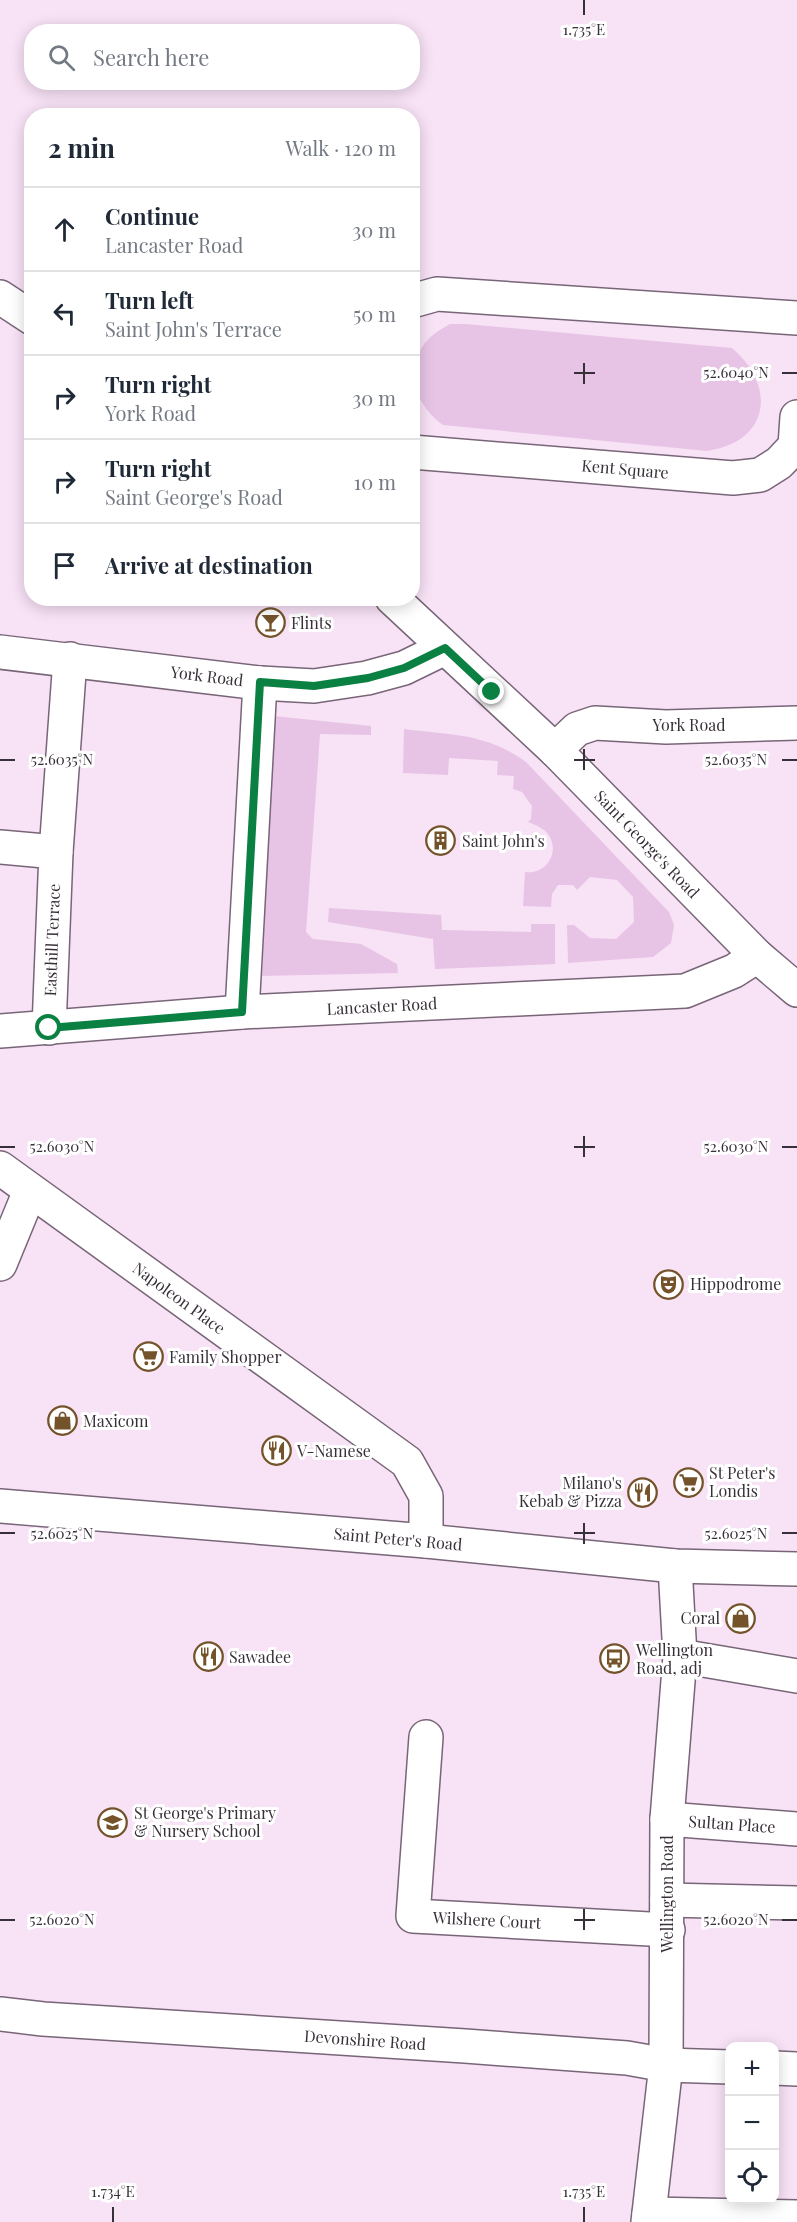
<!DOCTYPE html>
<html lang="en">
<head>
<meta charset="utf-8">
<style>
	body { margin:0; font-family:"Playfair Display",serif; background:#f6f6f7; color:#1f2937 }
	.controls { position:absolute; right:18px; bottom:18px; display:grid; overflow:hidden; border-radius:12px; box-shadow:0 3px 15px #0003 }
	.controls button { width:54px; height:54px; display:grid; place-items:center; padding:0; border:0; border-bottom:2px solid #e0e1e3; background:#fff; color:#1f2937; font:30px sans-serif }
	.stop { position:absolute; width:18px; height:18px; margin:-14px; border:4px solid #0b8043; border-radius:50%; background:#fff }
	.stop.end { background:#0b8043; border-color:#fff; box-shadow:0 2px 6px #0008 }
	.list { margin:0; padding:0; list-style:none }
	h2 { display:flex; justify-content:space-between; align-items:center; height:78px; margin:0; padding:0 24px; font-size:26px }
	h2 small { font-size:20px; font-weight:400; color:#747a83 }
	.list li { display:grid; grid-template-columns:39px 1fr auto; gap:18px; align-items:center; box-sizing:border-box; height:84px; padding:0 24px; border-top:2px solid #e0e1e3 }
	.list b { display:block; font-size:22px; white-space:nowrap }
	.list p { margin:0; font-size:20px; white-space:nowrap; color:#747a83 }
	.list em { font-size:20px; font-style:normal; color:#747a83 }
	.icon { flex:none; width:33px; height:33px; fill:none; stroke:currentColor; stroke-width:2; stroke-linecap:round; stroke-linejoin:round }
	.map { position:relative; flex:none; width:797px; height:2222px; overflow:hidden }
	.search { position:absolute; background:#fff; box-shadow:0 3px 15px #0003; left:24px; top:24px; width:396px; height:66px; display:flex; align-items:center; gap:15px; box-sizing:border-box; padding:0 21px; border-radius:24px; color:#747a83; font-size:22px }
	.panel { position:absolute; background:#fff; box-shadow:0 3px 15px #0003; left:24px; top:108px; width:396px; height:498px; border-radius:24px }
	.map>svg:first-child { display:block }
	.green { fill:#e7c4e5 }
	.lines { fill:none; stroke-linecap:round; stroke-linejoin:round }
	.street-casing { stroke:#786577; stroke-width:36 }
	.secondary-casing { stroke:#786577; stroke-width:36 }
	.street { stroke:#fff; stroke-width:33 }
	.secondary { stroke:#fff; stroke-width:33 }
	.route { stroke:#0b8043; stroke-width:8 }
	.ticks { fill:none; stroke:#383038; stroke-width:2 }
	.labels { text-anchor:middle; stroke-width:6; stroke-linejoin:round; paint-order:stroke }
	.street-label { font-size:16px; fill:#383038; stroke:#fff }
	.poi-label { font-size:16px; fill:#383038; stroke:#fff; text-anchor:start }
	.ticks-label { font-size:15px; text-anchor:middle; fill:#383038; stroke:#fff; stroke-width:6; stroke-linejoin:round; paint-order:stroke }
</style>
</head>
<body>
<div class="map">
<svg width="797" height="2222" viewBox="0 0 797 2222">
	<rect width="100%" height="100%" fill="#f8e2f6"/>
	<g class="green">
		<path d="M 450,324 L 466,324 L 732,348 C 777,386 770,442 707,451 L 443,425 C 412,403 401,361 434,334 C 439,330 445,327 450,324 Z"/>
		<path d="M 274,716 L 371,726 L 371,735 L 320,734 L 306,932 L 313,939 L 361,944 L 397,964 L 398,973 L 262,976 Z"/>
		<path d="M 404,729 C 451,735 486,733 526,762 L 669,912 L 674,925 L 671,943 L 653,957 L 568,963 L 567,925 L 574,925 L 590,938 L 616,939 L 634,922 L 633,897 L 617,880 L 590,877 L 577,890 L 573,885 L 558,885 L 552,894 L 551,907 L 523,906 L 525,872 C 546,875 561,852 548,834 C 542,827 535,825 528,822 L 531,819 L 532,806 L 522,792 L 513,789 L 514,776 L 497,775 L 498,761 L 449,758 L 448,775 L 403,773 Z"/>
		<path d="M 329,908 L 441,915 L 442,930 L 531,932 L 531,924 L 555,924 L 555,964 L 435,969 L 433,939 L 328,922 Z"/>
	</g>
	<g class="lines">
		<defs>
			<g id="street">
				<path d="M 0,297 L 32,318"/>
				<path d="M 412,301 L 437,294 L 797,318"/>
				<path d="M 412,452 L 733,478 L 760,475 L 779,463 L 795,446 L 797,417"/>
				<path d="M 392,598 L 555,750 L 757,956 L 797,990"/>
				<path d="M 0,652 L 260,683 L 314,686 L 367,678 L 404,668 L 445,648"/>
				<path d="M 555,750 L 577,729 L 595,723 L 666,727 L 797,723"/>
				<path d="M 0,847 L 56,852"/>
				<path d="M 242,1012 L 260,683"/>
				<path d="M 49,1028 L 56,852 L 70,659"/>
				<path d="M 0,1031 L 242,1012 L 685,991 L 734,971 L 757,956"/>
				<path d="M 0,1168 L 407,1462 L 426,1496 L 426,1541"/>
				<path d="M 0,1264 L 30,1191"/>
				<path d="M 680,1656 L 797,1676"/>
				<path d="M 426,1737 L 413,1916 L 668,1930"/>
				<path d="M 667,1819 L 797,1829"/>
				<path d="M 667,1900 L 797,1903"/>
				<path d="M 0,2014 L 43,2019 L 465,2046 L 627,2058 L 666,2065 L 730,2067"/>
				<path d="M 774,2068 L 797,2069"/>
				<path d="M 649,2214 L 797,2217"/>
				<path d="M 648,2222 L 666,2065 L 667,1819 L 680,1656 L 675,1566"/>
			</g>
			<path id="secondary" d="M 0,1506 L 426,1541 L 675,1566 L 797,1569"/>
		</defs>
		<use href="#street" class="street-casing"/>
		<use href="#secondary" class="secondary-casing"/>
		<use href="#street" class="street"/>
		<use href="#secondary" class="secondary"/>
	</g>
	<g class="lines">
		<path class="route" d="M 49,1028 L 242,1012 L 260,682 L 314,686 L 368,678 L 404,668 L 445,648 L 492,692"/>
	</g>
	<path class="ticks" d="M 584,0 L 584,15M 584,363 L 584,384M 574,373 L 595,373M 782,373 L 797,373M 584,749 L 584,770M 0,760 L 15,760M 574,760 L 595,760M 782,760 L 797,760M 584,1136 L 584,1157M 0,1147 L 15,1147M 574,1147 L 595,1147M 782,1147 L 797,1147M 584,1523 L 584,1544M 0,1533 L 15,1533M 574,1533 L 595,1533M 782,1533 L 797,1533M 584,1909 L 584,1930M 0,1920 L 15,1920M 574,1920 L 595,1920M 782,1920 L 797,1920M 113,2207 L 113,2222M 584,2207 L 584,2222"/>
	<defs>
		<symbol id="bar-ring" viewBox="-11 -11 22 22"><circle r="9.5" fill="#fff" stroke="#74532a" stroke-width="1.5"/><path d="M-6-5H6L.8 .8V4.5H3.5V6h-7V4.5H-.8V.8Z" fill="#74532a"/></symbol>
		<symbol id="building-ring" viewBox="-11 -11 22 22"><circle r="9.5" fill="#fff" stroke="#74532a" stroke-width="1.5"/><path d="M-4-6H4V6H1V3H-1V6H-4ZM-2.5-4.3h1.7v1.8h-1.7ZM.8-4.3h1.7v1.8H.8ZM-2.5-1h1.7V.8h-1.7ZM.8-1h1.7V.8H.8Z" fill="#74532a"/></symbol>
		<symbol id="theatre-ring" viewBox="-11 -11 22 22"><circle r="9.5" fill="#fff" stroke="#74532a" stroke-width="1.5"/><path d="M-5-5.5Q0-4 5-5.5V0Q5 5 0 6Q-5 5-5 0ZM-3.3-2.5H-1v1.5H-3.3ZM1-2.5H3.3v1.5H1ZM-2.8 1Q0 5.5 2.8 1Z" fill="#74532a"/></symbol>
		<symbol id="supermarket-ring" viewBox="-11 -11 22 22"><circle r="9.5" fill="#fff" stroke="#74532a" stroke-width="1.5"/><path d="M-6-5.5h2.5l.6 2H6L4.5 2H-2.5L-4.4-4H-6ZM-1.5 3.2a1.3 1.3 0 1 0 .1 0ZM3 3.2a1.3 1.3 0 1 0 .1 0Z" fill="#74532a"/></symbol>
		<symbol id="shop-ring" viewBox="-11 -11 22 22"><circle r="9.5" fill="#fff" stroke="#74532a" stroke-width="1.5"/><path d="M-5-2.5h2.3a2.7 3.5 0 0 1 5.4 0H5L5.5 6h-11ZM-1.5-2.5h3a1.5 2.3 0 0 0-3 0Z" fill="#74532a"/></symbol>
		<symbol id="restaurant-ring" viewBox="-11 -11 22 22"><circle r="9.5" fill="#fff" stroke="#74532a" stroke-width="1.5"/><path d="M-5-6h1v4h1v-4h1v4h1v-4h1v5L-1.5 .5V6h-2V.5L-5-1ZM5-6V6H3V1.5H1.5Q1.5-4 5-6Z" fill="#74532a"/></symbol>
		<symbol id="bus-ring" viewBox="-11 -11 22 22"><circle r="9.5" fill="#fff" stroke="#74532a" stroke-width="1.5"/><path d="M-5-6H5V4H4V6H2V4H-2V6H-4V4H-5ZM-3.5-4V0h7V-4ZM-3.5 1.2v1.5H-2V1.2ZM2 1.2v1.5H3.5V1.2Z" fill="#74532a"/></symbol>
		<symbol id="school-ring" viewBox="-11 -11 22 22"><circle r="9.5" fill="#fff" stroke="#74532a" stroke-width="1.5"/><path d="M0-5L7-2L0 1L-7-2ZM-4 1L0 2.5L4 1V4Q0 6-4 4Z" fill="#74532a"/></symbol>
	</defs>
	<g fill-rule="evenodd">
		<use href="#bar-ring" x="254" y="606" width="33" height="33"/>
		<use href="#building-ring" x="424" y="824" width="33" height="33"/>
		<use href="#theatre-ring" x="652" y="1268" width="33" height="33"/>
		<use href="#supermarket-ring" x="132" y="1340" width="33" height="33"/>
		<use href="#shop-ring" x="46" y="1404" width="33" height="33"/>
		<use href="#restaurant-ring" x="260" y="1434" width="33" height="33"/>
		<use href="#supermarket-ring" x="672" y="1466" width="33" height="33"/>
		<use href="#restaurant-ring" x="626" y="1476" width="33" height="33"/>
		<use href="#shop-ring" x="724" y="1602" width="33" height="33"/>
		<use href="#restaurant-ring" x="192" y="1640" width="33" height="33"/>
		<use href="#bus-ring" x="598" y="1642" width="33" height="33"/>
		<use href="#school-ring" x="96" y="1806" width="33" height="33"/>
	</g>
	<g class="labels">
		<g class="street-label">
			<text transform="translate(625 469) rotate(5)" y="6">Kent Square</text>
			<text transform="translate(207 676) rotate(7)" y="6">York Road</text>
			<text x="689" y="731">York Road</text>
			<text transform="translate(647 844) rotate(46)" y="6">Saint George's Road</text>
			<text transform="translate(52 940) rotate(-88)" y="6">Easthill Terrace</text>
			<text transform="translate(382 1006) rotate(-3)" y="6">Lancaster Road</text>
			<text transform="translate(179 1298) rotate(36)" y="6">Napoleon Place</text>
			<text transform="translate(398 1539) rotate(5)" y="6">Saint Peter's Road</text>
			<text transform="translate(732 1824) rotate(4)" y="6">Sultan Place</text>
			<text transform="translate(667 1894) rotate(-90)" y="6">Wellington Road</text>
			<text transform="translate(487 1920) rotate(3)" y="6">Wilshere Court</text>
			<text transform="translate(365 2040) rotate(4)" y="6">Devonshire Road</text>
		</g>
		<g class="poi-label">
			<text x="291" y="629">Flints</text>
			<text x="462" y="847">Saint John's</text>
			<text x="690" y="1290">Hippodrome</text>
			<text x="169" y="1363">Family Shopper</text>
			<text x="83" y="1427">Maxicom</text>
			<text x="297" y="1457">V-Namese</text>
			<text x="709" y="1479">St Peter's<tspan x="709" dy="18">Londis</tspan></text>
			<text x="622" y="1489" text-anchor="end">Milano's<tspan x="622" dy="18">Kebab &amp; Pizza</tspan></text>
			<text x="720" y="1624" text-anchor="end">Coral</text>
			<text x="636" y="1656">Wellington<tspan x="636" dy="18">Road, adj</tspan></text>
			<text x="229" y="1663">Sawadee</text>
			<text x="134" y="1819">St George's Primary<tspan x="134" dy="18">&amp; Nursery School</tspan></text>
		</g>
	</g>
	<g class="ticks-label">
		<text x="584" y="35">1.735°E</text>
		<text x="736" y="378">52.6040°N</text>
		<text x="62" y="765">52.6035°N</text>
		<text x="736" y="765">52.6035°N</text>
		<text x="62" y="1152">52.6030°N</text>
		<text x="736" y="1152">52.6030°N</text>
		<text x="62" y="1539">52.6025°N</text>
		<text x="736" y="1539">52.6025°N</text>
		<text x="62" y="1925">52.6020°N</text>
		<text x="736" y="1925">52.6020°N</text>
		<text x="113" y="2197">1.734°E</text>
		<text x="584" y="2197">1.735°E</text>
	</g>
</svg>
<div class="controls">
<button>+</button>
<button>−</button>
<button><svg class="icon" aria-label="locate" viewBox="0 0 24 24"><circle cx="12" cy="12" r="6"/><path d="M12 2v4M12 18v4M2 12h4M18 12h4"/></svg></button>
</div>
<div class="stop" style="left:49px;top:1028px"></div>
<div class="stop end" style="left:492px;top:692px"></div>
<div class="search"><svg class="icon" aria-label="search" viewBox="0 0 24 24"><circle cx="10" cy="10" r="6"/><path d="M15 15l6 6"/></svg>Search here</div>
<section class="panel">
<h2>2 min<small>Walk · 120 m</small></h2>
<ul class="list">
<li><svg class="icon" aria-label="ahead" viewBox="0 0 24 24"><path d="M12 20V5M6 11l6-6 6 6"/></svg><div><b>Continue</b><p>Lancaster Road</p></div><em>30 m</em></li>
<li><svg class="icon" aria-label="left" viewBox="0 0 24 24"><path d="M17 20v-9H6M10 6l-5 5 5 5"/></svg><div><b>Turn left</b><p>Saint John's Terrace</p></div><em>50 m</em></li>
<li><svg class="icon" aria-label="right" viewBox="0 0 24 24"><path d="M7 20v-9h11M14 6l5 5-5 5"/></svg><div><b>Turn right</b><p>York Road</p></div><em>30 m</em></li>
<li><svg class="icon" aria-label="right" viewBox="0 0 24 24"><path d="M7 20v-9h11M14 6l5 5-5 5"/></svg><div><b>Turn right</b><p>Saint George's Road</p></div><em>10 m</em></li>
<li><svg class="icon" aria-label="arrive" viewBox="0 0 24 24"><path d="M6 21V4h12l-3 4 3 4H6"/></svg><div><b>Arrive at destination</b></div></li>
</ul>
</section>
</div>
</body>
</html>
